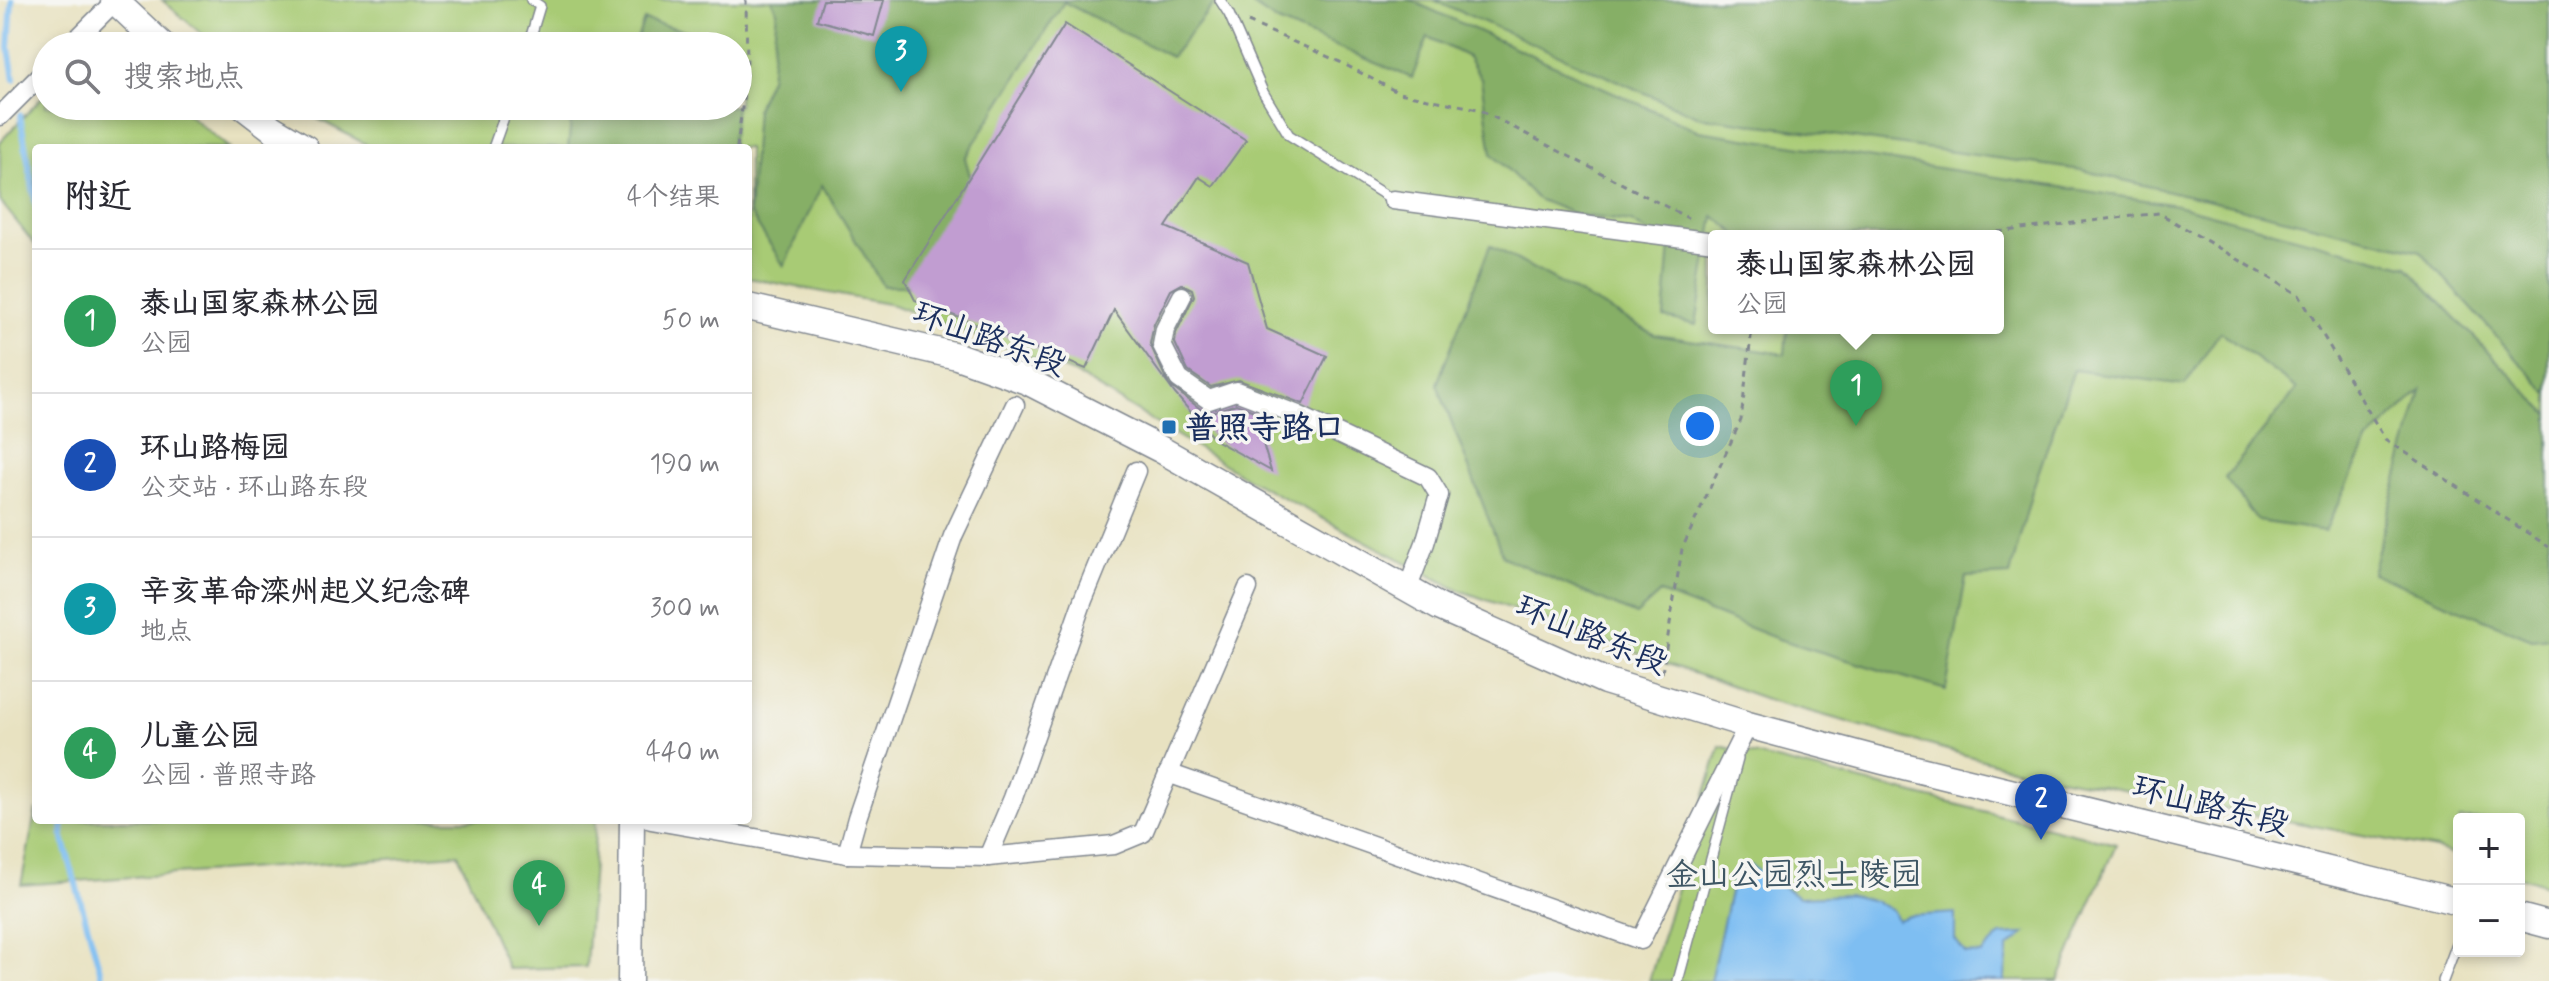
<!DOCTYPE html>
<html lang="zh">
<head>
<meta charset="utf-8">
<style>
	body { margin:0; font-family:Mynerve,"LXGW WenKai TC",sans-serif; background:#f2f2f3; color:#2b2b33 }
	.controls { position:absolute; right:24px; bottom:24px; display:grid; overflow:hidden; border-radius:8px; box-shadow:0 4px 12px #0003 }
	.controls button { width:72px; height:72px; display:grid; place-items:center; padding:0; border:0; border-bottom:2px solid #e1e1e2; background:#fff; color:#2b2b33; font:40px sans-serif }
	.you { position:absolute; left:1700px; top:426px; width:28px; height:28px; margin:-20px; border:6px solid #fff; border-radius:50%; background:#1a73e8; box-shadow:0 0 0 12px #1a73e833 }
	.badge { display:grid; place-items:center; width:52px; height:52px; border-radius:50%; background:#db2777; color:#fff; font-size:26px; font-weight:700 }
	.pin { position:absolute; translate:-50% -66px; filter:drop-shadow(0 2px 4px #0008) }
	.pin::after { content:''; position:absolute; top:42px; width:28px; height:24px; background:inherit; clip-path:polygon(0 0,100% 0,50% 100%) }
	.popup { position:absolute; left:1708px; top:230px; width:296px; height:104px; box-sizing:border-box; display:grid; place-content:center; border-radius:8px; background:#fff; filter:drop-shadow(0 2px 6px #0005); font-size:26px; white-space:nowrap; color:#7c7c81 }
	.popup b { font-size:30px; color:#2b2b33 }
	.popup::after { content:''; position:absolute; left:50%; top:100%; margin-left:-16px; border:16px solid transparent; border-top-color:#fff }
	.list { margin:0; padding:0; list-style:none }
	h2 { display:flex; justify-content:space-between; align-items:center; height:104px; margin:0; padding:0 32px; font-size:34px }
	h2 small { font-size:26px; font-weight:400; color:#7c7c81 }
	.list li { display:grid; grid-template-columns:52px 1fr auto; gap:24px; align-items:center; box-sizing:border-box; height:144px; padding:0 32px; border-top:2px solid #e1e1e2 }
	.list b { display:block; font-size:30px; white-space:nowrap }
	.list p { margin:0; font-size:26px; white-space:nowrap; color:#7c7c81 }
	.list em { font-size:26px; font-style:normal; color:#7c7c81 }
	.icon { flex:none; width:44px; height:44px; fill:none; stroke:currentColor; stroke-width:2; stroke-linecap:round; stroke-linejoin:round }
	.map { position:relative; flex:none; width:2549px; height:981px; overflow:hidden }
	.search { position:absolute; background:#fff; box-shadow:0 4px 12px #0003; left:32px; top:32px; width:720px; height:88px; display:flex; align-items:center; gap:20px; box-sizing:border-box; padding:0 28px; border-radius:44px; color:#7c7c81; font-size:30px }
	.panel { position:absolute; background:#fff; box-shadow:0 4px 12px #0003; left:32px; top:144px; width:720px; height:680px; border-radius:8px }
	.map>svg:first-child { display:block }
	.green { fill:#a8cb74; stroke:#627d69; stroke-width:2; fill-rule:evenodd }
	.forest { fill:#86af66; stroke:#506f62; stroke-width:2 }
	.water { fill:#7ebef2; stroke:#4c76a8; stroke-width:2 }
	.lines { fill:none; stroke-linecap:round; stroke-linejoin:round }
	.stream { stroke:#7ebef2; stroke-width:6 }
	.building { fill:#c19dd1 }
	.service-casing { stroke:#828890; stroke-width:12 }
	.minor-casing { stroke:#828890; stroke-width:21 }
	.tertiary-casing { stroke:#828890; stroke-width:27 }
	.secondary-casing { stroke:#828890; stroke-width:29 }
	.path { stroke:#828890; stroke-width:3; stroke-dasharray:6 6; stroke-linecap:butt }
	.service { stroke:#fff; stroke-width:9 }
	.minor { stroke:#fff; stroke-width:18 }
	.tertiary { stroke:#fff; stroke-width:24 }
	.secondary { stroke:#fff; stroke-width:26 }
	.poi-dot { fill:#1f6fb2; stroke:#f6f6f2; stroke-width:3 }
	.labels { text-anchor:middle; stroke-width:7; stroke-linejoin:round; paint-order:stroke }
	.street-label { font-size:32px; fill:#1b2f5e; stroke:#f6f6f2 }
	.poi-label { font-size:32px; font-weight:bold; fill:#1b2f5e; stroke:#f6f6f2; text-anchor:start }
	.park-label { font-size:32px; fill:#3e5664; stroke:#f6f6f2 }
</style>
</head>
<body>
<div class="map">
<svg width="2549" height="981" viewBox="0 0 2549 981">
	<rect width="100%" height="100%" fill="#f6f6f2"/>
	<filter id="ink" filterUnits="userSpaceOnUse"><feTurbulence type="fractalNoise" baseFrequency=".0125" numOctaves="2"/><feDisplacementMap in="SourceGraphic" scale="16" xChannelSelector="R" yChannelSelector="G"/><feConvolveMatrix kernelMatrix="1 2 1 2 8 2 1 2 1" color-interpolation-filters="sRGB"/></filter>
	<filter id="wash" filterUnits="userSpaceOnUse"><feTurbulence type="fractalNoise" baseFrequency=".006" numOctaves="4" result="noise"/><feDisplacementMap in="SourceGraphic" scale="32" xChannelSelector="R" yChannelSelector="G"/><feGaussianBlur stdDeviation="1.8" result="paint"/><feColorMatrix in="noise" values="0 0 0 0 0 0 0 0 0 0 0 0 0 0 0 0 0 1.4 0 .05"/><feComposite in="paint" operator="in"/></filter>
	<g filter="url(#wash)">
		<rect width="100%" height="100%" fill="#e8e2c1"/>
		<g class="green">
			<path d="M 162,0 L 2549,0 L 2549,886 L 2519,876 L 2519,819 L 2459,819 L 2459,857 L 2436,849 L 2022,771 L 1769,700 L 1456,589 L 1250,480 L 1074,373 L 893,305 L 748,278 L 748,148 L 373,148 L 294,106 L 738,106 L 738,46 L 216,46 ZM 1714,236 L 1998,236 L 1998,328 L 1714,328 Z"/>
			<path d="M 46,93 L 46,106 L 178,106 L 229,148 L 36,148 L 36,246 L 0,201 L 0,142 Z"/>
			<path d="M 1720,746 L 2116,844 L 2058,981 L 1649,981 Z"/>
			<path d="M 36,809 L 36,820 L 596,820 L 586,967 L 508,969 L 458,854 L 21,885 Z"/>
		</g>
		<g class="forest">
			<path d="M 771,0 L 1217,0 L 1171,57 L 1064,2 L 965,158 L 974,189 L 917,286 L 883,286 L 822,185 L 784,266 L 749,212 L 756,109 L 770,78 L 777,11 Z"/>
			<path d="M 1245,0 L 1410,0 L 1699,131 L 2177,205 L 2407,267 L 2549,415 L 2549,637 L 2532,639 L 2372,573 L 2421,390 L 2368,441 L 2325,531 L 2258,521 L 2225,478 L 2297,389 L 2220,332 L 2185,385 L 2074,370 L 2032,491 L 2010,575 L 1966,577 L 1946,690 L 1778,639 L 1660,593 L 1636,615 L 1503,557 L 1437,384 L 1490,245 L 1655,335 L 1785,354 L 1787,328 L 1998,328 L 1998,236 L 1739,236 L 1714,216 L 1696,325 L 1664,317 L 1670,246 L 1631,222 L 1577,215 L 1537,199 L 1492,154 L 1481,79 L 1468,57 L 1428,37 L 1412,78 L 1278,22 Z"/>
			<path d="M 1434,0 L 2549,0 L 2549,395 L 2420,251 L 2081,170 L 1697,116 Z"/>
			<path d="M 644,20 L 742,45 L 738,87 L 738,46 L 634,46 Z"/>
			<path d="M 575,106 L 736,106 L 731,148 L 568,148 L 572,112 Z"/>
		</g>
		<path class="water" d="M 1748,864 L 1799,897 L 1848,895 L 1875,901 L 1893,911 L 1897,920 L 1909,916 L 1955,913 L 1955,939 L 1965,953 L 1981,954 L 2001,935 L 2025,934 L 2008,947 C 2009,959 2004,968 2005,981 L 1710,981 L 1733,879 Z"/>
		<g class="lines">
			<g class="stream">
				<path d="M 12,0 L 9,48 L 14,79"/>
				<path d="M 20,115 L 36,206"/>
				<path d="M 63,820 L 62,834 L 103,981"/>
			</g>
		</g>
		<g id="blocks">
			<g class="building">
				<path d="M 823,0 L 884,0 L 874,36 L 817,20 Z"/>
				<path d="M 1065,24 L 1246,140 L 1213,186 L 1199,177 L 1166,227 L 1248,262 L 1267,329 L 1327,356 L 1303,404 L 1239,380 L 1211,387 L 1188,371 L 1175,343 L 1176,333 L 1194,296 L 1192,289 L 1182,284 L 1171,290 L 1154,324 L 1150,344 L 1169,385 L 1202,410 L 1212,412 L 1236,404 L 1267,416 L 1256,420 L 1271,471 L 1215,440 L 1175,394 L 1114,310 L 1086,369 L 915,300 L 905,280 Z"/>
			</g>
		</g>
	</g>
	<g filter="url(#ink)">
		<use href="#blocks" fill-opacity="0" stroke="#828890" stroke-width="2"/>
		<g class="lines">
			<defs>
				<g id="service">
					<path d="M 1220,0 L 1229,14 L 1263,92 L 1289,135 L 1393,200"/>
					<path d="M 528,46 L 540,6 L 531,0"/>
					<path d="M 493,148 L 508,106"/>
					<path d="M 1678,981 L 1738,759"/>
					<path d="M 2443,981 L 2459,938"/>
				</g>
				<g id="minor">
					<path d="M 70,46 L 115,1"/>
					<path d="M 0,116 L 46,70"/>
					<path d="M 1393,200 L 1714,242"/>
					<path d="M 1182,296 L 1165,329 L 1162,345 L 1179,379 L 1209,400 L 1236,391 L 1298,415 L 1428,477 L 1439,495 L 1425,543 L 1407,590"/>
					<path d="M 1168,773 L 1641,940 L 1748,725"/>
					<path d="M 651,820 L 847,854 L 988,857 L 1114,845 L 1143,833 L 1248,588"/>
					<path d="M 847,854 L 857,818 L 953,536 L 1015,405"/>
					<path d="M 988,857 L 1013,798 L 1083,600 L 1136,471"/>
				</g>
				<path id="tertiary" d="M 630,981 L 632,820"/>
				<g id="secondary">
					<path d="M 114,0 L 163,46"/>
					<path d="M 243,106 L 273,129 L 305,148"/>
					<path d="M 748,307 L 957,356 L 1027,381 L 1160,449 L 1439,607 L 1605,681 L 1748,725 L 1883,761 L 2459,902"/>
					<path d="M 2519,917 L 2549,925"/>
				</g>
			</defs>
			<use href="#service" class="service-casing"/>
			<use href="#minor" class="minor-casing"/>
			<use href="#tertiary" class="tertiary-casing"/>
			<use href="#secondary" class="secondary-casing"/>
			<g class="path">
				<path d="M 1248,22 L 1340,62 L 1399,93 L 1478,109 L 1688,218"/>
				<path d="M 737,148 L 747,68 L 746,0"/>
				<path d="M 1962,236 L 2159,213 L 2299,295 L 2385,439 L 2549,547"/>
				<path d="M 1662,673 L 1682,549 L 1741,420 L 1752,328"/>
			</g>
			<use href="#service" class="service"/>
			<use href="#minor" class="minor"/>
			<use href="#tertiary" class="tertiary"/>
			<use href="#secondary" class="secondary"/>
		</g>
	</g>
	<rect class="poi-dot" x="1161" y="419" width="16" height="16" rx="4"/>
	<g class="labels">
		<g class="street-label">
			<text transform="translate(990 338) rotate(20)" y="11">环山路东段</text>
			<text transform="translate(1592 634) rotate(22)" y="11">环山路东段</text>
			<text transform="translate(2211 805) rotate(14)" y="11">环山路东段</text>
		</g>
		<g class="poi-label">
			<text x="1185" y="438">普照寺路口</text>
		</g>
		<g class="park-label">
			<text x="1794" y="885">金山公园烈士陵园</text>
		</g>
	</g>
</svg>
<div class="controls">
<button>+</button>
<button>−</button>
</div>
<div class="you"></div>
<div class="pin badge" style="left:1856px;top:426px;background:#2e9e5b">1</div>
<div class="popup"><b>泰山国家森林公园</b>公园</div>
<div class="pin badge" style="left:2041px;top:840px;background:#1a4fb4">2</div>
<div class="pin badge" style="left:901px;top:92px;background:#0f9aa8">3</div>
<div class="pin badge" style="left:539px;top:926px;background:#2e9e5b">4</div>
<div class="search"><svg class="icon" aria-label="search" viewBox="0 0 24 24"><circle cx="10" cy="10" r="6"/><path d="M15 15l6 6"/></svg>搜索地点</div>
<section class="panel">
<h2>附近<small>4个结果</small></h2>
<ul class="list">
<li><span class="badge" style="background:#2e9e5b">1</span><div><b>泰山国家森林公园</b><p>公园</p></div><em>50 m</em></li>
<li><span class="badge" style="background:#1a4fb4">2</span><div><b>环山路梅园</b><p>公交站 · 环山路东段</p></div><em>190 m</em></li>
<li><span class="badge" style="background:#0f9aa8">3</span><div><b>辛亥革命滦州起义纪念碑</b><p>地点</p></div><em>300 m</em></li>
<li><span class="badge" style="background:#2e9e5b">4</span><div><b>儿童公园</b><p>公园 · 普照寺路</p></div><em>440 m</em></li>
</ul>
</section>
</div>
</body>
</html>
